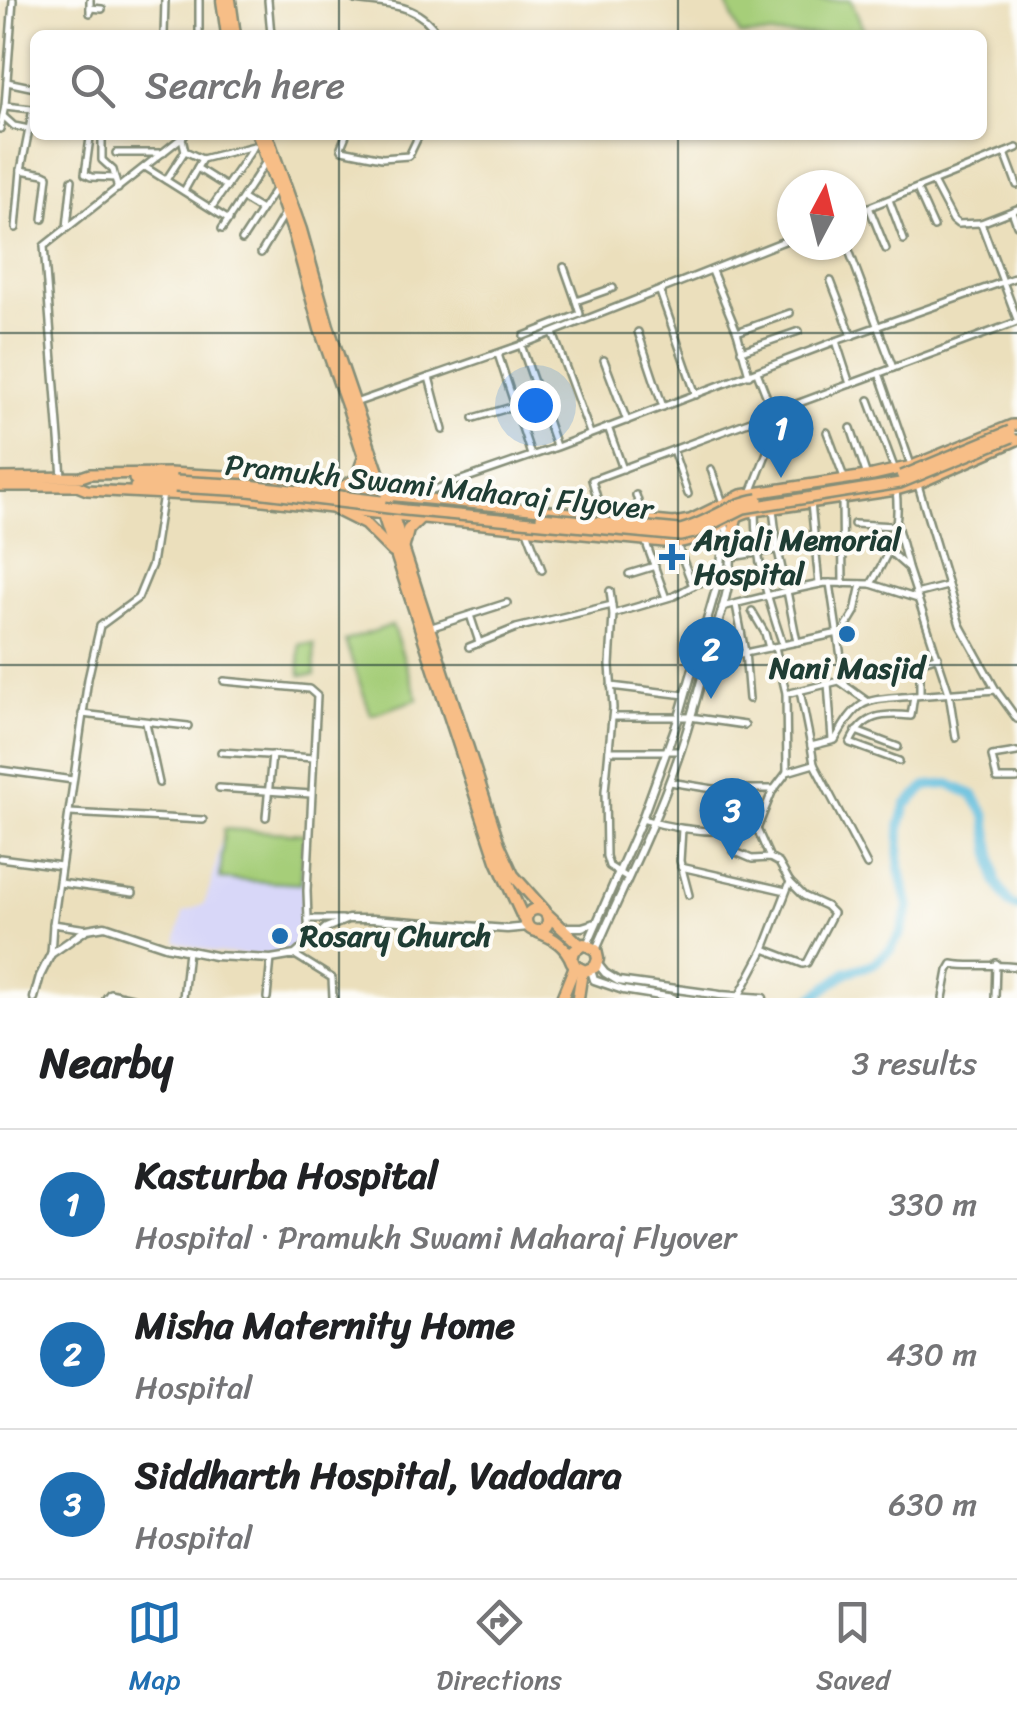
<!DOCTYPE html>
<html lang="en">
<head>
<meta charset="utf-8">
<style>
	body { margin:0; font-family:Sriracha,sans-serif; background:#f6f6f6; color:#202124 }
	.compass { position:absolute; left:777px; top:170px; width:90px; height:90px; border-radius:50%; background:#fff; box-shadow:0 2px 8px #0004; rotate:7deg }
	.you { position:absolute; left:535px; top:405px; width:35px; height:35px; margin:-25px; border:8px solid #fff; border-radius:50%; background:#1a73e8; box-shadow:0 0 0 15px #1a73e833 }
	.badge { display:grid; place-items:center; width:65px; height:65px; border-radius:50%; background:#1f6fb2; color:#fff; font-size:32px; font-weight:700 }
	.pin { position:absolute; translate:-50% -82px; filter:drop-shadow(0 2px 5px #0008) }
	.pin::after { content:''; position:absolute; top:52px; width:35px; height:30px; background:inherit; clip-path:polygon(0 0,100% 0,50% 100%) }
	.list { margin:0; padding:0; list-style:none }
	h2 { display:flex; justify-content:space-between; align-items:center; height:130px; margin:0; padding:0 40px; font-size:42px }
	h2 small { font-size:32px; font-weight:400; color:#757577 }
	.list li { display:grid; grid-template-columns:65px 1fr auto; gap:30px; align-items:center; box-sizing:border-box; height:150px; padding:0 40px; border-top:2px solid #e0e0e0 }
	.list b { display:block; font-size:38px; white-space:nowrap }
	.list p { margin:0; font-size:32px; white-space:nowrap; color:#757577 }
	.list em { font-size:32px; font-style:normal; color:#757577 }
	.icon { flex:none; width:55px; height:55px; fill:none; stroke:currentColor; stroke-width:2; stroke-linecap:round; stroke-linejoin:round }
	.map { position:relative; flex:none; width:1017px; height:998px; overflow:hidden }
	.search { position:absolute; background:#fff; box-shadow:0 2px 8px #0004; left:30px; right:30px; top:30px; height:110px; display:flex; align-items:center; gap:25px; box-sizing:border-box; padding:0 35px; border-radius:15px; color:#757577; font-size:38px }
	.sheet { height:580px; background:#fff }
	nav { display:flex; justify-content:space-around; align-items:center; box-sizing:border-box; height:140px; border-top:2px solid #e0e0e0; background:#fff; font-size:28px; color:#757577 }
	nav a { display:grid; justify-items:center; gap:5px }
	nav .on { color:#1f6fb2 }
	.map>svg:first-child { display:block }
	.built { fill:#d8d7f8 }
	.green { fill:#a6ce79; stroke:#628656; stroke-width:2.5 }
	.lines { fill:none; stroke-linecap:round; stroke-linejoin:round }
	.river { stroke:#5dbbdb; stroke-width:10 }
	.minor-casing { stroke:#858e78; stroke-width:10 }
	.tertiary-casing { stroke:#858e78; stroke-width:11 }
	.primary-casing { stroke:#858e78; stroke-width:14 }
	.trunk-casing { stroke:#858e78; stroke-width:15 }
	.minor { stroke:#fff; stroke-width:5 }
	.tertiary { stroke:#fff; stroke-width:6 }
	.primary { stroke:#f7be87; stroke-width:9 }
	.trunk { stroke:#f7be87; stroke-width:10 }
	.primary-bridge-casing { stroke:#858e78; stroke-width:14; stroke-linecap:butt }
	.primary-bridge { stroke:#f7be87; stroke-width:9 }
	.grid { fill:none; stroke:#1f3d34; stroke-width:2.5; stroke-opacity:0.55 }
	.poi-dot { fill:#1f6fb2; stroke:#fdfcf7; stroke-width:4 }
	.labels { text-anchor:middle; stroke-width:8; stroke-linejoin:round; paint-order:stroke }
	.street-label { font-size:30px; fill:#1f3d34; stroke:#fdfcf7 }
	.poi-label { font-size:30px; font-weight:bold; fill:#1f3d34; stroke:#fdfcf7; text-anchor:start }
</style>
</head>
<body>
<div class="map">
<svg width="1017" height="998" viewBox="0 0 1017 998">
	<rect width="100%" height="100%" fill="#fdfcf7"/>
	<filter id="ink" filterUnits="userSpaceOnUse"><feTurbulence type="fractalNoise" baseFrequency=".01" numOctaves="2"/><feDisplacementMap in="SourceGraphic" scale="20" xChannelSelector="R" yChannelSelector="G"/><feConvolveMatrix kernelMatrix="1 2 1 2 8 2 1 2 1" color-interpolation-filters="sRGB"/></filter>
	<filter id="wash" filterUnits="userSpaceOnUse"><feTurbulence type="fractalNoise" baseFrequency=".0048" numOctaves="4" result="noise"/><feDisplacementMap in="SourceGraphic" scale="40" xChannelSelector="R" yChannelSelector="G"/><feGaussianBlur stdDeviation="2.25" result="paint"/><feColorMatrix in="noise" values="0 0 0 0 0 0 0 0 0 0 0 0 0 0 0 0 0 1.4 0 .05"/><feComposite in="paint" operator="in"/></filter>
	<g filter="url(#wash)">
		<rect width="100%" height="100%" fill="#ebdfbc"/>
		<path class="built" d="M 224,829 L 304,834 L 305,884 L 294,950 L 270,956 L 217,953 L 176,942 L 183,913 L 204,904 L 211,884 Z"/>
		<g class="green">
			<path d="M 737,0 L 851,0 L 866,35 L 740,35 L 727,5 Z"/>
			<path d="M 392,625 L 418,699 L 371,715 L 345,641 Z"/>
			<path d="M 299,644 L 314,644 L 315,675 L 300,675 Z"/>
			<path d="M 224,829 L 304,834 L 301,884 L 220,879 Z"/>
		</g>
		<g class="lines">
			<path class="river" d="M 812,998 L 847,972 L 873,964 L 890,950 L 901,933 L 909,907 L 899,866 L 900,826 L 906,805 L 926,786 L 949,784 L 973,795 L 986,816 L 996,882 L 1010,904 L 1017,907"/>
		</g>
	</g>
	<g filter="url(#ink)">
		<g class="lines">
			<defs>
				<g id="minor">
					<path d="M 268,0 L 271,35"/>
					<path d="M 355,0 C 388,5 419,3 438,35"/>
					<path d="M 90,8 L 102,9"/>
					<path d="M 90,13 L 90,0"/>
					<path d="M 164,35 L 165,0"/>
					<path d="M 199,35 L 199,0"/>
					<path d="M 7,82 L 35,88"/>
					<path d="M 5,106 L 32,109"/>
					<path d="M 3,116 L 14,126 L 29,129"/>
					<path d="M 0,129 L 5,106 L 13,0"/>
					<path d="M 102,135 L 102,160 L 113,170 L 118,189"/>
					<path d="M 346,135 L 341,147 L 342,150 L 382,158 L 409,156 L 419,135"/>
					<path d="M 90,138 L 85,174 L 91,177 L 115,178"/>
					<path d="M 182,138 L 185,151 L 202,159 L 254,146"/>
					<path d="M 116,153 L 163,153"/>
					<path d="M 1005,153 L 1017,185"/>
					<path d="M 145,167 L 229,220"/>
					<path d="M 197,168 L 227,187"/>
					<path d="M 21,170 L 44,174 L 48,176 L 43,219"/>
					<path d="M 166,180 L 185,151"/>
					<path d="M 933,182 L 953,220 L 958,224 L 980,223"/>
					<path d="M 917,189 L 934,227"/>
					<path d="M 184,191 L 202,159"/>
					<path d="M 243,199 L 261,210"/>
					<path d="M 889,200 L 904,240"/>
					<path d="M 212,207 L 253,148"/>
					<path d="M 869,207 L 886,249"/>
					<path d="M 1017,209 L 981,223 L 1017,319"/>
					<path d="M 1012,211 L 1017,225"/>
					<path d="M 852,214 L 1017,148"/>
					<path d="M 67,227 L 72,180"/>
					<path d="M 16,228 L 21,170 L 33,109"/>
					<path d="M 222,229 L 267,160"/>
					<path d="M 242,240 L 276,188"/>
					<path d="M 847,245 L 893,368"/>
					<path d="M 261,253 L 285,213"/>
					<path d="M 564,267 L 576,301 L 613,288"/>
					<path d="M 712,271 L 737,332 L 749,375"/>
					<path d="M 831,281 L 852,336"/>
					<path d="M 660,292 L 696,395"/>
					<path d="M 638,332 L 663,407"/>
					<path d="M 737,332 L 790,313"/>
					<path d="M 553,333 L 590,433"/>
					<path d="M 524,336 L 580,314 L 576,301"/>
					<path d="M 836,341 L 850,384"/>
					<path d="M 521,345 L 556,446"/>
					<path d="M 741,351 L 799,331"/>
					<path d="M 498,354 L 531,455"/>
					<path d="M 604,360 L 627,421"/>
					<path d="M 757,372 L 773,413"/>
					<path d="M 879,373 L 911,465"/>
					<path d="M 429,377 L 443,430"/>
					<path d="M 869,400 L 895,470"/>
					<path d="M 355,403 L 521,345 L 792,238"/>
					<path d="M 474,418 L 515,406"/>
					<path d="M 608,427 L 623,469"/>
					<path d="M 851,428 L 867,476"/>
					<path d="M 827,432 L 845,480"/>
					<path d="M 673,450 L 688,494"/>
					<path d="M 711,469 L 723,503"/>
					<path d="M 62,477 L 44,246 L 185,135"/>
					<path d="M 918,485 L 960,625 L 996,690 L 1017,719"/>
					<path d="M 751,493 L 784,409"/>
					<path d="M 418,495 L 557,447 L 836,341 L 1017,277"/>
					<path d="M 636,495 L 644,521"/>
					<path d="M 842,499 L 843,584"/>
					<path d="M 811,503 L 819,584"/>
					<path d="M 773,509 L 778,551 L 787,591 L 825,583 L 871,584 L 918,599"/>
					<path d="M 755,511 C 755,559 768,600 783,645"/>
					<path d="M 602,515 L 592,480 L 1017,322"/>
					<path d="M 854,524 L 896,526"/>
					<path d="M 897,525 L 908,567"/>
					<path d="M 527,530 L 542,570"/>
					<path d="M 676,542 L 693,586"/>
					<path d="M 646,543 L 666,598"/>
					<path d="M 890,552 L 908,568 L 949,693 L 956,738"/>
					<path d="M 731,557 L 815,544"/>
					<path d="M 629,574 L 655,566"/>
					<path d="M 830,583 L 845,684"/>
					<path d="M 871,584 C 890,552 901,529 896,490"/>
					<path d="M 610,591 L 613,614"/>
					<path d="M 916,594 L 947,586"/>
					<path d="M 736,605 L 745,652 L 749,699"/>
					<path d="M 752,611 L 765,633 L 769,648"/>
					<path d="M 470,615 L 479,642"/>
					<path d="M 429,628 L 507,603"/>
					<path d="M 797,642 L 843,632 L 855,612 L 861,584"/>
					<path d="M 469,647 L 516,628 L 612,605"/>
					<path d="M 775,647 L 786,693"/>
					<path d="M 697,659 L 707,661 L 797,642 L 787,591 L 722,607"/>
					<path d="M 224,681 L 309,689 L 317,696 L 307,891 L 308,919"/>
					<path d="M 828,683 L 832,740"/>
					<path d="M 611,686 L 685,695"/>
					<path d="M 800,691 L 811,746"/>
					<path d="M 920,695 L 920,662 L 938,656"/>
					<path d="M 914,696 L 996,690"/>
					<path d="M 82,714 L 188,726"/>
					<path d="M 614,717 L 690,717 L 745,725"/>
					<path d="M 146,723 L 159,783"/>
					<path d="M 856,731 L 898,747"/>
					<path d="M 609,751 L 680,751"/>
					<path d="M 221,752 L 314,758"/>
					<path d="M 1017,752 L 992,756 L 997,779 L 1017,779"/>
					<path d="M 814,764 L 867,865"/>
					<path d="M 0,770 L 73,780"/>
					<path d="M 787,772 L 786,694 L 839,681 L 867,701"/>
					<path d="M 670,782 L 713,789 L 775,789"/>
					<path d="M 219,788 L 311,794"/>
					<path d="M 69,813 L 203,820"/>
					<path d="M 266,817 L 272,755"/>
					<path d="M 642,819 C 680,831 719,834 757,829 L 772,792 L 787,772 L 814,764 L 811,746 L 835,740 C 860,695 865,701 914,696 L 911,716 C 883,713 863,714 850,743 L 899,761"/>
					<path d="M 682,829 L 680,861 L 689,895"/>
					<path d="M 757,829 L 770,858"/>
					<path d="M 733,832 L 733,851 L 752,859 L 770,858 L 779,863 L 790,882 L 804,896 L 826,906 L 833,913 L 807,963 L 803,964 L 764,949"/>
					<path d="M 725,833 L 734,789"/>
					<path d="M 0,858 L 61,866"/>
					<path d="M 681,867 L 786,891"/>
					<path d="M 628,878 L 609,866 L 606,856 L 605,791 L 613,708 L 610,665 L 613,614 L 674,596 L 696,584 L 729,576"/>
					<path d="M 60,883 L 133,893"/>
					<path d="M 53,924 L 88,679 L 100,626 L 138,598 L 152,564 L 163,494"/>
					<path d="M 309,942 L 308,919 L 342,919"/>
					<path d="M 51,954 L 53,924 L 87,929"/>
					<path d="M 295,955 L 332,978 L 333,998"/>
					<path d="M 739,996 L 764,949 L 790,882"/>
					<path d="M 106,998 L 110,993 L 132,998"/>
					<path d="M 183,998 L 188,951"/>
					<path d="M 267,998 L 271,959"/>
					<path d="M 943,998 L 948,971 L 952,964 C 974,968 995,963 1017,967"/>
					<path d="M 995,998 L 996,963"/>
				</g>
				<g id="tertiary">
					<path d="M 565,927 L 582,927 L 595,923"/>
					<path d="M 587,945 L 642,819 L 679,717 L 720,575 L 723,546 L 719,526"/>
					<path d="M 596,950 C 619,896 646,843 667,788 C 684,745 696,700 708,655 C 720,616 743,561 723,521"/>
					<path d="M 597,963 L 605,973 L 618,981 L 720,995 L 763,998"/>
					<path d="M 591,970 L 594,980 L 623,990 L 673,998"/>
					<path d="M 34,998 L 40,976 L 51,954 L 87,929 L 105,926 L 165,946 L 215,956 L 271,959 L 295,955 L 326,928 L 348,919 L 373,919 L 507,929 L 528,927"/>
				</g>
				<g id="primary">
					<path d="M 0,478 L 81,477 L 90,474 L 169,473 L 246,477 L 376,494 L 674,523 L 690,520 L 741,495 L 873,475 L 912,466 L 1012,425 L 1017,425"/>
					<path d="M 134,479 L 175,481"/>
					<path d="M 0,486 L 77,486 L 87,490 L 246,498 L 383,514 L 674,543 C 702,541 722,520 748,512 L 896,490 L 917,484 L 1017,440"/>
					<path d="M 135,487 L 175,487"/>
					<path d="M 702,535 L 709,535 L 723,546"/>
					<path d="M 730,543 L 737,516"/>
				</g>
				<g id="trunk">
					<path d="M 222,0 L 227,35"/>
					<path d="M 230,0 L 235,35"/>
					<path d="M 258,135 L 294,234 L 320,329 L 348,408 L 497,861 L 526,924"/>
					<path d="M 267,135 L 301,230 L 328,326 L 386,495 L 499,844 L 513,875 L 545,911"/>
					<path d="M 340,489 L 356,479 L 364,457"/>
					<path d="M 335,509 L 365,524 L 393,552"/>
					<path d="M 404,546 L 408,530 L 420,518"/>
					<circle cx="537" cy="920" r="11"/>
					<path d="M 548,915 L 580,945"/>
					<path d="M 538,932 C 554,938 566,946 572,962"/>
					<path d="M 562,998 L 575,966 L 572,959 L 574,951 L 584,944 L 596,950 L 598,959 L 595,967 L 585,971 L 575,966"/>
					<path d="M 578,998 L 582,971"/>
				</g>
			</defs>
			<use href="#minor" class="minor-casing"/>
			<use href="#tertiary" class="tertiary-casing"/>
			<use href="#primary" class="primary-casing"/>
			<use href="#trunk" class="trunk-casing"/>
			<use href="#minor" class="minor"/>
			<use href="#tertiary" class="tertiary"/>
			<use href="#primary" class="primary"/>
			<use href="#trunk" class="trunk"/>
			<defs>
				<g id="primary-bridge">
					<path d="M 902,476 L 1010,431"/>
					<path d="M 175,481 L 249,485 L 381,501"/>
					<path d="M 175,487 L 248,491 L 405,510 L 680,536 L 694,533 L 744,508 L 900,483 L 1012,437"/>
					<path d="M 541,517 L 680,530 C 708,523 729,503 758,499"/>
				</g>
			</defs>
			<use href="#primary-bridge" class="primary-bridge-casing"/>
			<use href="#primary-bridge" class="primary-bridge"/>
		</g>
	</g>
	<path class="grid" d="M 339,0 L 339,35M 678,0 L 678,35M 339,135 L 339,998M 678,135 L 678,998M 0,333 L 1017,333M 0,665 L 1017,665"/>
	<g class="poi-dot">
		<path d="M667 542h10v10h10v10h-10v10h-10v-10h-10v-10h10z"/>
		<circle cx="847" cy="634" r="10"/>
		<circle cx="280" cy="936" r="10"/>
	</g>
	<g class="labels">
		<g class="street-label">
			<text transform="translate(439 487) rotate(6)" y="10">Pramukh Swami Maharaj Flyover</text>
		</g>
		<g class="poi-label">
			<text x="694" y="550">Anjali Memorial<tspan x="694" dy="34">Hospital</tspan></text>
			<text x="847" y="678" text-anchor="middle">Nani Masjid</text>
			<text x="300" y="946">Rosary Church</text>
		</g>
	</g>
</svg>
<svg class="compass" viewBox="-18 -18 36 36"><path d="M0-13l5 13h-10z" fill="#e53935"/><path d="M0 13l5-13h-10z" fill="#757577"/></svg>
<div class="you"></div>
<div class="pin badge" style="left:781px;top:478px">1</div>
<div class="pin badge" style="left:711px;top:699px">2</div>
<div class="pin badge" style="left:732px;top:860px">3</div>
<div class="search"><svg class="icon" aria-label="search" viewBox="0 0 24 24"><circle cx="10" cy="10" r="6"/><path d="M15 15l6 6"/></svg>Search here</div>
</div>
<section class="sheet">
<h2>Nearby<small>3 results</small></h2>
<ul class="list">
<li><span class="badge">1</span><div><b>Kasturba Hospital</b><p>Hospital · Pramukh Swami Maharaj Flyover</p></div><em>330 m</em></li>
<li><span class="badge">2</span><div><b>Misha Maternity Home</b><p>Hospital</p></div><em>430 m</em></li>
<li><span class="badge">3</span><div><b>Siddharth Hospital, Vadodara</b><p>Hospital</p></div><em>630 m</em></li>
</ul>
</section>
<nav>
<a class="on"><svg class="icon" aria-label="map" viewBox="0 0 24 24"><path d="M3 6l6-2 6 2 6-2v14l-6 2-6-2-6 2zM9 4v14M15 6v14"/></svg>Map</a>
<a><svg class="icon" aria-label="directions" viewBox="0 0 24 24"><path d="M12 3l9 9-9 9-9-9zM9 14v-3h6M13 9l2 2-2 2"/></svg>Directions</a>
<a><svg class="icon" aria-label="saved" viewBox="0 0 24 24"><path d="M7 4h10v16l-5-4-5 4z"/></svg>Saved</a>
</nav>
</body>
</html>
